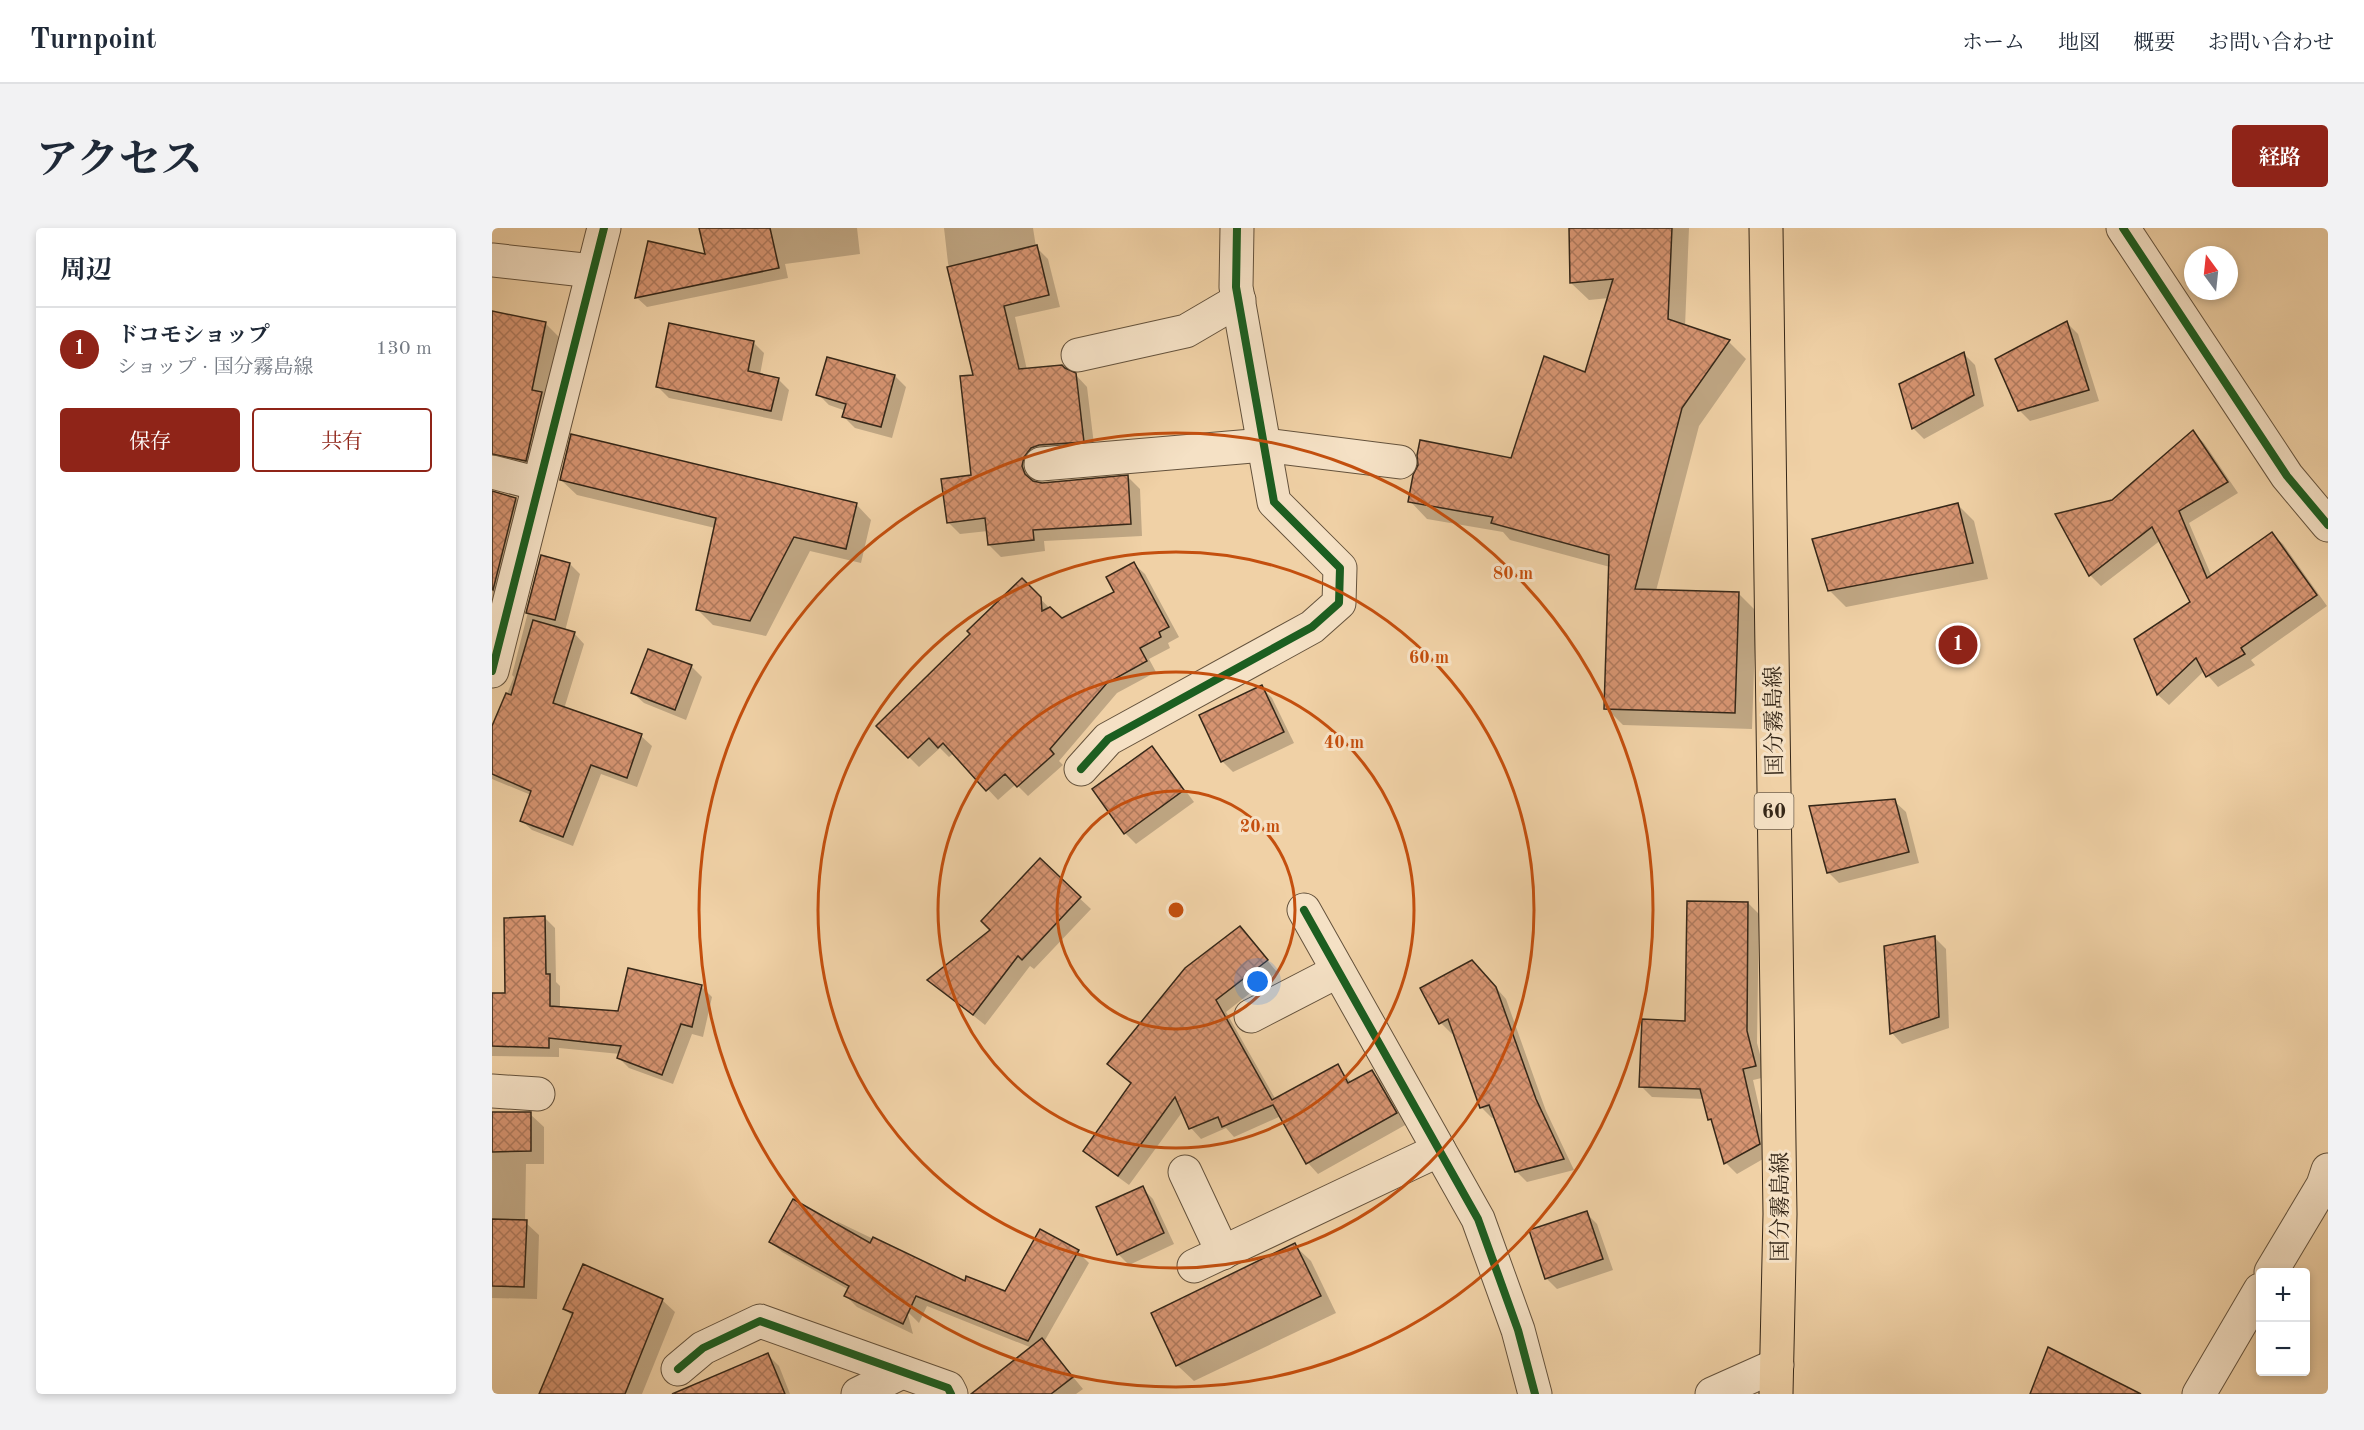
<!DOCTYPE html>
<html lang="ja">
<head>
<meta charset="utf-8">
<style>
	body { margin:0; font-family:"Old Standard TT","Noto Serif JP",serif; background:#f2f2f3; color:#1f2937 }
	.controls { position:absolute; right:18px; bottom:18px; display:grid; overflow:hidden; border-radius:6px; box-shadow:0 3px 9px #0003 }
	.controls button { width:54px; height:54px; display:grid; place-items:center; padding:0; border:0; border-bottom:2px solid #e0e1e3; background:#fff; color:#1f2937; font:30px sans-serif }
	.compass { position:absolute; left:1692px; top:18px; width:54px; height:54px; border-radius:50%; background:#fff; box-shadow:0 3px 9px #0003; rotate:345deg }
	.you { position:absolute; left:766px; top:754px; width:21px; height:21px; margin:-15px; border:4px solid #fff; border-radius:50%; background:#1a73e8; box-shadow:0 0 0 9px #1a73e833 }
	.badge { display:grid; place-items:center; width:39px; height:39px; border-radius:50%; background:#8f2418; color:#fff; font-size:20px; font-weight:700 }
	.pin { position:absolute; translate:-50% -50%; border:3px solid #fff; box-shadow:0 2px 6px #0006 }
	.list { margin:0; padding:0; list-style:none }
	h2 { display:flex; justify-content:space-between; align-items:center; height:78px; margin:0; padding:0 24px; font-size:26px }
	h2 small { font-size:20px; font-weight:400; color:#747a83 }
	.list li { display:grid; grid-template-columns:39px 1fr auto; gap:18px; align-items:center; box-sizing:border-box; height:84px; padding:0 24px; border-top:2px solid #e0e1e3 }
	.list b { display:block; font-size:22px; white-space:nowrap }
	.list p { margin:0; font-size:20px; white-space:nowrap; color:#747a83 }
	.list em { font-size:20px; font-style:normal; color:#747a83 }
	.actions { display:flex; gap:12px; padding:18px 24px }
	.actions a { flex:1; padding:14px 0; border:2px solid #8f2418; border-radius:6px; text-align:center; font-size:21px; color:#8f2418 }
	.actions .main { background:#8f2418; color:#fff }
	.map { position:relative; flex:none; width:1836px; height:1166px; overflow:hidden; border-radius:6px }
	header { display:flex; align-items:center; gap:36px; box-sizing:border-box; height:84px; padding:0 30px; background:#fff; border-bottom:2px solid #e0e1e3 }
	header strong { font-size:28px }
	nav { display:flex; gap:33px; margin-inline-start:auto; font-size:21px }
	.intro { display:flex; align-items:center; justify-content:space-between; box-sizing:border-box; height:144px; padding:0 36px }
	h1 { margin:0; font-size:42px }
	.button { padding:15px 27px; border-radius:6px; background:#8f2418; color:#fff; font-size:21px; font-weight:700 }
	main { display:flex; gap:36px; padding:0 36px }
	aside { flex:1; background:#fff; border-radius:6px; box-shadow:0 3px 9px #0003 }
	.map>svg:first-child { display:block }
	.shadow { fill:#0003 }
	.building { fill:url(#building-cross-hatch); stroke:#352718; stroke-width:1.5 }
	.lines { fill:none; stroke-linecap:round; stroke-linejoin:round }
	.street-casing { stroke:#64523c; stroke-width:35 }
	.primary-casing { stroke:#352718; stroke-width:35 }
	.street { stroke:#f5e1c5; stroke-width:33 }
	.primary { stroke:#f0d1a6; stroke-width:33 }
	.cycleway-casing { stroke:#f5e1c5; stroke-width:11 }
	.cycleway { stroke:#1b5e20; stroke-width:8 }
	.ring { fill:none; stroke:#c44f0e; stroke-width:3 }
	.labels { text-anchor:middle; stroke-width:6; stroke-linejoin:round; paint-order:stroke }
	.shield { fill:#f5e1c5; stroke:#6f5f4c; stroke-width:1.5 }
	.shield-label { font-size:21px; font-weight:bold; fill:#352718 }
	.street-label { font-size:22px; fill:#352718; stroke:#f5e1c5 }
	.centre { fill:#c44f0e; stroke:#f5e1c5; stroke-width:3 }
	.ring-label { font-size:18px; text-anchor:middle; font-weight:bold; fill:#c44f0e; stroke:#f5e1c5; stroke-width:6; stroke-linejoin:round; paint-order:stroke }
</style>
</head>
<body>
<header>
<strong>Turnpoint</strong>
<nav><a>ホーム</a><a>地図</a><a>概要</a><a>お問い合わせ</a></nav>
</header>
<div class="intro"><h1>アクセス</h1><a class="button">経路</a></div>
<main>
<aside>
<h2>周辺<small></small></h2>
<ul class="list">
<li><span class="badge">1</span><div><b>ドコモショップ</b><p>ショップ · 国分霧島線</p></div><em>130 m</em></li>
</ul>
<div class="actions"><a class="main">保存</a><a>共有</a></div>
</aside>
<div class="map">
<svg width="1836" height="1166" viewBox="0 0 1836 1166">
	<defs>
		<pattern id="building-cross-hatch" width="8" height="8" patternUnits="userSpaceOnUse" patternTransform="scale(1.5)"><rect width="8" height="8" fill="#d69471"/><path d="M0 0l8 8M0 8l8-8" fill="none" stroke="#ae795c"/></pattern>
	</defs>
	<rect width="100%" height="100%" fill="#f0d1a6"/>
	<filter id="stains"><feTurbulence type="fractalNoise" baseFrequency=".00333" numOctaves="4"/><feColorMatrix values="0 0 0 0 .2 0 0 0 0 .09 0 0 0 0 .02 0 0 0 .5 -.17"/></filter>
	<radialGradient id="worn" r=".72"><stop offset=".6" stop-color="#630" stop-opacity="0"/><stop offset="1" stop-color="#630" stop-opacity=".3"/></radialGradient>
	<g class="shadow">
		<path d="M 209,0 L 365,0 L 368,26 L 293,36 L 296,50 L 155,79 L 144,69 L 215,28 Z"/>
		<path d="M 452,0 L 541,0 L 544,19 L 556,31 L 568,79 L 523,89 L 535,142 L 583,146 L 595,159 L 603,225 L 542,250 L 543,255 L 550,256 L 636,249 L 648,261 L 650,308 L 552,313 L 553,323 L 509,329 L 497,317 L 496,303 L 468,306 L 456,294 L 481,249 L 482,148 L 456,35 Z"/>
		<path d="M 1078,0 L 1197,0 L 1193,99 L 1237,114 L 1254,131 L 1207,198 L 1164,363 L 1246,365 L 1264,383 L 1260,501 L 1131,497 L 1114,480 L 1118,339 L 1018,312 L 1011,304 L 935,291 L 918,273 L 928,237 L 1021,232 L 1094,146 L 1117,70 L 1097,72 L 1079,55 Z"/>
		<path d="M 0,84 L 53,95 L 67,109 L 53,170 L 47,245 L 0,244 Z"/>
		<path d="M 1575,95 L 1586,106 L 1607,173 L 1538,193 L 1527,182 Z"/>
		<path d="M 261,114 L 272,125 L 268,147 L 286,151 L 297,162 L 290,193 L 177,170 L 166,159 Z"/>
		<path d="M 1472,126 L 1483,137 L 1492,178 L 1432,211 L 1421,200 Z"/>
		<path d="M 336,131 L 403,148 L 414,159 L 400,210 L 363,200 L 352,189 L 354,183 L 337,177 L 326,166 Z"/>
		<path d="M 1701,204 L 1712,215 L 1746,265 L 1697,295 L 1720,349 L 1780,306 L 1791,316 L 1835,378 L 1759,432 L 1763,437 L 1726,459 L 1712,443 L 1677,477 L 1666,467 L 1644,411 L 1700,375 L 1669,312 L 1609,358 L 1598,347 L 1620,273 Z"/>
		<path d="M 69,252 L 364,276 L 379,292 L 369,335 L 318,323 L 274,408 L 221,397 L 206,382 L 223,300 L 85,267 Z"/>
		<path d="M 0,265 L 24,271 L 37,284 L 0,430 Z"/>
		<path d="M 1466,277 L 1482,293 L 1496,351 L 1354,379 L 1337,362 Z"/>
		<path d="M 50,329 L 78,336 L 88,346 L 73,403 L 82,405 L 92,416 L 72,481 L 149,508 L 160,518 L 145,559 L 109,546 L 81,618 L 40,602 L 29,592 L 39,567 L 0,551 L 0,502 L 22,449 L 20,447 Z"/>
		<path d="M 642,336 L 653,346 L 687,409 L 676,415 L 678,420 L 657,431 L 664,444 L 625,465 L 567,533 L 571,537 L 536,568 L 524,556 L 506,572 L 462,525 L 457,529 L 448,520 L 427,539 L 386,498 L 480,406 L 530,352 L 569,392 L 624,364 Z"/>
		<path d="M 199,438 L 210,449 L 194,492 L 152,475 L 141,465 Z"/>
		<path d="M 769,459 L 780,470 L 802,515 L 741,544 L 730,533 Z"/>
		<path d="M 659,520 L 670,531 L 702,574 L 644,616 L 633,605 Z"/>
		<path d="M 1402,573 L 1414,584 L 1427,635 L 1347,655 L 1336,644 Z"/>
		<path d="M 548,633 L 599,681 L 542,741 L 538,738 L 493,797 L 437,752 L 500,702 Z"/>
		<path d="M 1256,675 L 1267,686 L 1265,815 L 1274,849 L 1261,852 L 1278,927 L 1245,946 L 1234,935 L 1213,871 L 1160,869 L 1149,858 L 1194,795 Z"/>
		<path d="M 53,690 L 63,700 L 64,754 L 68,758 L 68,780 L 127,784 L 210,759 L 220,769 L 211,809 L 200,806 L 181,856 L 137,840 L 127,830 L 128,826 L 67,820 L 67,829 L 0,828 L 0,766 L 15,766 Z"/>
		<path d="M 748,700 L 785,744 L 734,784 L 784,872 L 846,838 L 860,855 L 880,844 L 891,854 L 915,896 L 826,946 L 816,935 L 789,888 L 742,909 L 734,900 L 709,911 L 699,900 L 691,883 L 637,957 L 604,933 L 593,923 L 640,857 L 617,836 Z"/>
		<path d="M 1443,710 L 1454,721 L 1457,800 L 1410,816 L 1400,805 Z"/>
		<path d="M 991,745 L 1014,771 L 1054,883 L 1082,942 L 1035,954 L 1024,943 L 1003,889 L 1000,890 L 989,879 L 963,804 L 960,806 L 949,795 Z"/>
		<path d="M 0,886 L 38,886 L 52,899 L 52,936 L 34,936 L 33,994 L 47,1007 L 45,1071 L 0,1070 Z"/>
		<path d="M 650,960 L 661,971 L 682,1016 L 637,1037 L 626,1026 Z"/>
		<path d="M 1094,985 L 1105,996 L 1121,1042 L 1065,1061 L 1054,1050 Z"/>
		<path d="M 344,993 L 473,1055 L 514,1065 L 586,1024 L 597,1035 L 552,1114 L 591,1161 L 584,1166 L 482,1166 L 540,1120 L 435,1078 L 427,1095 L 415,1083 L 421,1106 L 365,1079 L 354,1068 L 357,1062 L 290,1024 L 279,1014 L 350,1001 Z"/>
		<path d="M 802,1017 L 819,1033 L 844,1085 L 702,1153 L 685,1137 Z"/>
		<path d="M 170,1072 L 183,1084 L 150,1166 L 57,1166 L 81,1089 L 73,1081 Z"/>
		<path d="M 276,1127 L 287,1138 L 298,1166 L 208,1166 Z"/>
	</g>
	<g class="building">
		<path d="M 207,0 L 278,0 L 287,40 L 143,70 L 156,13 L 213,26 Z"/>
		<path d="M 1077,0 L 1180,0 L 1176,91 L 1238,112 L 1190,180 L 1143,361 L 1247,364 L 1243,485 L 1112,481 L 1117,327 L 999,295 L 1001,289 L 916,274 L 921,247 L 926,237 L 925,227 L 928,212 L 1019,230 L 1052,128 L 1093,144 L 1121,51 L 1078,55 Z"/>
		<path d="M 545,17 L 557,67 L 512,78 L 527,141 L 570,137 L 573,140 L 584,145 L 592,214 L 547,217 L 539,220 L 532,229 L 530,238 L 533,246 L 541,253 L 550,255 L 636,247 L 639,296 L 541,302 L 542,312 L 496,317 L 493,290 L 455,295 L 449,251 L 479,247 L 468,148 L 481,147 L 455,39 Z"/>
		<path d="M 0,83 L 54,94 L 40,162 L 50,164 L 34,233 L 0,226 Z"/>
		<path d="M 1575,93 L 1597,162 L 1526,183 L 1503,131 Z"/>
		<path d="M 177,95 L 262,113 L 256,143 L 287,150 L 279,183 L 164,159 Z"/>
		<path d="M 1472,124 L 1482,167 L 1420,201 L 1407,156 Z"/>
		<path d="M 335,129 L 403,147 L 389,199 L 350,189 L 354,176 L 324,167 Z"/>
		<path d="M 1701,202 L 1736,254 L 1687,283 L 1715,350 L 1780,304 L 1825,367 L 1749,420 L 1753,426 L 1714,449 L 1704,430 L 1665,467 L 1642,411 L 1698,374 L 1660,299 L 1597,348 L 1563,286 L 1620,272 Z"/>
		<path d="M 79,206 L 365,275 L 354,321 L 302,309 L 258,393 L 204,382 L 224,290 L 68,252 Z"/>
		<path d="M 0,263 L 24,270 L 1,362 L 0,361 Z"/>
		<path d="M 1466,275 L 1481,335 L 1336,363 L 1320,311 Z"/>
		<path d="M 49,327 L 78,335 L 63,392 L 34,385 Z"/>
		<path d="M 642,334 L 677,399 L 667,404 L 669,409 L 648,420 L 655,433 L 615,455 L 558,521 L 562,526 L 525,559 L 513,546 L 494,563 L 451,515 L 446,520 L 437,510 L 416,530 L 384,498 L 478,406 L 475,403 L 530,350 L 549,369 L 550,383 L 558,379 L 570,390 L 622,364 L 614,349 Z"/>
		<path d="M 41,392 L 83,404 L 61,475 L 150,506 L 135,550 L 99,537 L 71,609 L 28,593 L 39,563 L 0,546 L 0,498 L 14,465 L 19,467 Z"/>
		<path d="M 156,421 L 200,437 L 183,482 L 139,465 Z"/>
		<path d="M 770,457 L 792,504 L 729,534 L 707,487 Z"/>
		<path d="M 660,518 L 692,562 L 632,606 L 600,561 Z"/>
		<path d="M 1403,571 L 1417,624 L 1335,645 L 1317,578 Z"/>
		<path d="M 548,630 L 589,669 L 530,732 L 526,728 L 481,787 L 435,752 L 498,702 L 489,693 Z"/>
		<path d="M 1195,673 L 1256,674 L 1255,803 L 1264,838 L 1251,841 L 1268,916 L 1232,936 L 1219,891 L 1216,892 L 1208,861 L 1147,859 L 1150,791 L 1193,793 Z"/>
		<path d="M 53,688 L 54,746 L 58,746 L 58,778 L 126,783 L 136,740 L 210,757 L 200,799 L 189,796 L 170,847 L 125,830 L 129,818 L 57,810 L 57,820 L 0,818 L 0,765 L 13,765 L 12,690 Z"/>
		<path d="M 748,698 L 776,732 L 724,772 L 780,872 L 846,836 L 856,855 L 880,842 L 905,885 L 814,936 L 781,877 L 730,899 L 726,889 L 697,901 L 683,869 L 626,948 L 591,923 L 639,855 L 615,836 L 693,740 Z"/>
		<path d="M 1443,708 L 1447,789 L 1398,806 L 1392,718 Z"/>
		<path d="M 980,732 L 1004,759 L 1044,871 L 1072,931 L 1023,944 L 997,877 L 988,880 L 956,791 L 947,796 L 928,760 Z"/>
		<path d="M 0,884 L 39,884 L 39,923 L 0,924 Z"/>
		<path d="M 651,958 L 672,1005 L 625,1027 L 604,979 Z"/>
		<path d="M 301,971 L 378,1015 L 381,1009 L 473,1053 L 474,1048 L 513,1063 L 548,1001 L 587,1022 L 536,1113 L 424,1068 L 411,1096 L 352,1068 L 357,1058 L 277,1014 Z"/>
		<path d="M 1095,983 L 1111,1031 L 1053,1051 L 1037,1002 Z"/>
		<path d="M 0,991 L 35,992 L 32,1059 L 0,1058 Z"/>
		<path d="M 803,1015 L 829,1068 L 684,1138 L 659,1085 Z"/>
		<path d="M 91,1036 L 171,1071 L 133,1166 L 47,1166 L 81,1085 L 71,1081 Z"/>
		<path d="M 550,1110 L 581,1149 L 559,1166 L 479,1166 Z"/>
		<path d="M 1556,1119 L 1649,1166 L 1538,1166 Z"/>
		<path d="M 276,1125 L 293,1166 L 180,1166 Z"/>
	</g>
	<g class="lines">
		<defs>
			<g id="street">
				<path d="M 1631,0 L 1795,248 L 1836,297"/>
				<path d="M 0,32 L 101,43"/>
				<path d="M 586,127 L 694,103 L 747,72"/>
				<path d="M 549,236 L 772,217 L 908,234"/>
				<path d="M 0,244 L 47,256"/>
				<path d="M 0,443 L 112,0"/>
				<path d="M 589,541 L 616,511 L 820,399 L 847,375 L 848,340 L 782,274 L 744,59 L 745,0"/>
				<path d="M 812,682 L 986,991 L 1026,1102 L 1043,1166"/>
				<path d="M 759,788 L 846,743"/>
				<path d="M 0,863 L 46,866"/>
				<path d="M 693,944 L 731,1025"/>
				<path d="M 702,1038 L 947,922"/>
				<path d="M 1779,1044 L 1831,957 L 1836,942"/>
				<path d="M 186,1141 L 211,1120 L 268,1093 L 456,1160 L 459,1166"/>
				<path d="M 366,1166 L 410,1144"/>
				<path d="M 1220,1166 L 1285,1137"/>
				<path d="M 1707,1166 L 1768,1062"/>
			</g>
			<path id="primary" d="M 1274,0 L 1288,986 L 1284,1166"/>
		</defs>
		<use href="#street" class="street-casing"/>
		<use href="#primary" class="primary-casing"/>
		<use href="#street" class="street"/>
		<use href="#primary" class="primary"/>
		<defs>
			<g id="cycleway">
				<path d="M 1631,0 L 1795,248 L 1836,297"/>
				<path d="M 0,443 L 112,0"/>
				<path d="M 589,541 L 616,511 L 820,399 L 847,375 L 848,340 L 782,274 L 744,59 L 745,0"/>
				<path d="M 812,682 L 986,991 L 1026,1102 L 1043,1166"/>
				<path d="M 186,1141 L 211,1120 L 268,1093 L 456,1160 L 459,1166"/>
			</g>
		</defs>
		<use href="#cycleway" class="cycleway-casing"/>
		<use href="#cycleway" class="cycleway"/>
	</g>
	<g class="ring">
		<circle cx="684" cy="682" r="119"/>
		<circle cx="684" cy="682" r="238"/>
		<circle cx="684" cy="682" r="358"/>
		<circle cx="684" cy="682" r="477"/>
	</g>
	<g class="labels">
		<rect class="shield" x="1262.5" y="565" width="39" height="36" rx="4.5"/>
		<g class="shield-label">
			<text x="1282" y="590">60</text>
		</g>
		<g class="street-label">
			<text transform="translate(1281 493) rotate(-91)" y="8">国分霧島線</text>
			<text transform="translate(1287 979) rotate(-90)" y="8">国分霧島線</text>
		</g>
	</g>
	<circle cx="684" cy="682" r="9" class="centre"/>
	<g class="ring-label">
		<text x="1021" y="351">80 m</text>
		<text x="937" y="435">60 m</text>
		<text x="852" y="520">40 m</text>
		<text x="768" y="604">20 m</text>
	</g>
	<rect width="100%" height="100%" filter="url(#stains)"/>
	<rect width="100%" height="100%" fill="url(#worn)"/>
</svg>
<div class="controls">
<button>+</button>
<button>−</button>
</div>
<svg class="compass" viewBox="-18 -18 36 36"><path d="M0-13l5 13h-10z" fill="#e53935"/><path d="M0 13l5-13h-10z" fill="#747a83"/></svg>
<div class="you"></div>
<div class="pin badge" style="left:1466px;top:417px">1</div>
</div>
</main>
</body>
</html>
